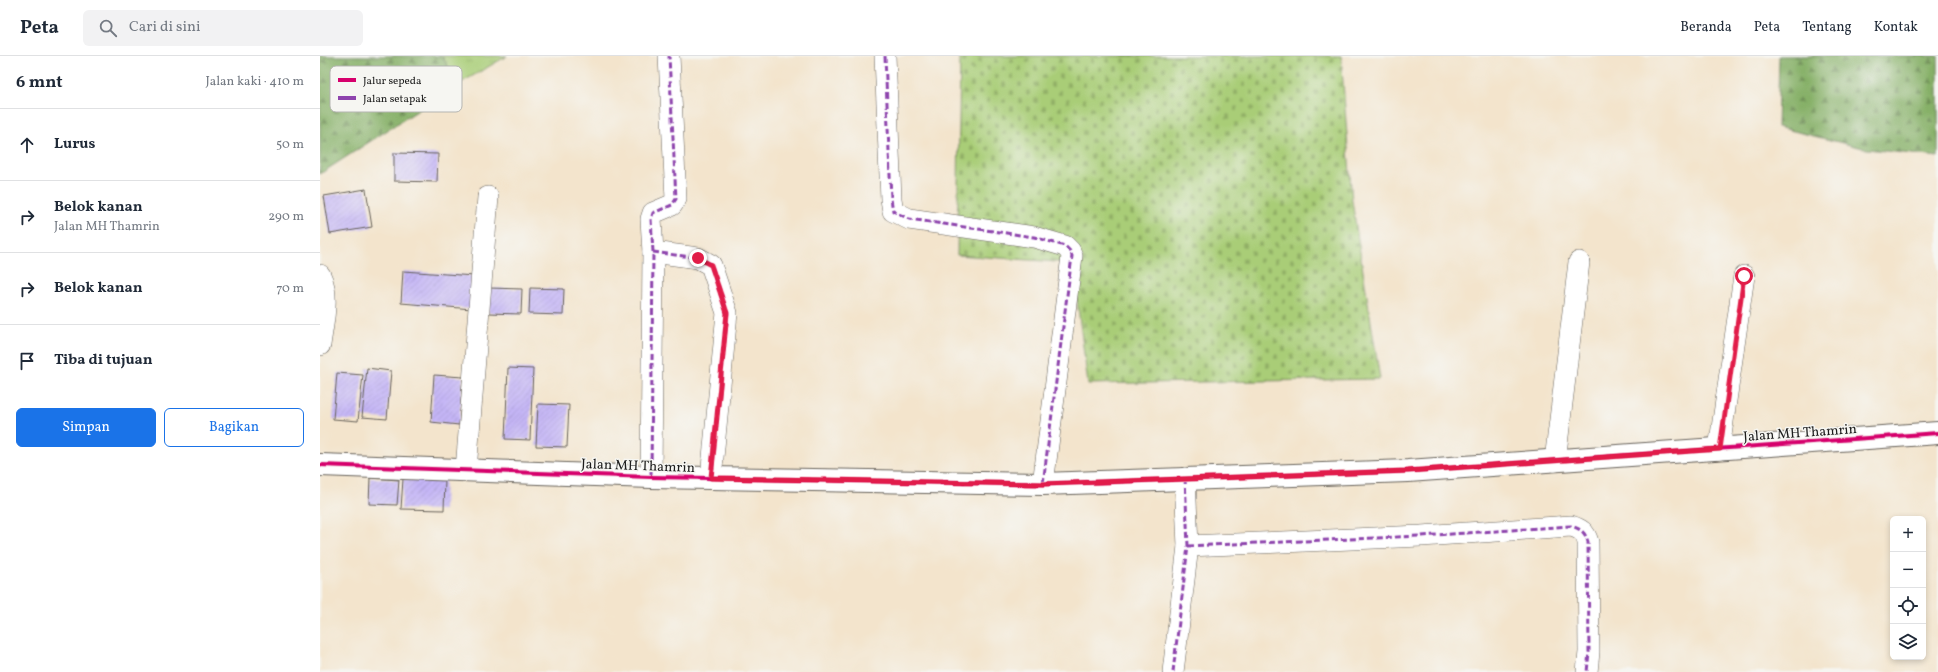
<!DOCTYPE html>
<html lang="id">
<head>
<meta charset="utf-8">
<style>
	body { margin:0; font-family:Vollkorn,serif; background:#f2f2f3; color:#1f2937 }
	.controls { position:absolute; right:12px; bottom:12px; display:grid; overflow:hidden; border-radius:6px; box-shadow:0 2px 6px #0003 }
	.controls button { width:36px; height:36px; display:grid; place-items:center; padding:0; border:0; border-bottom:1px solid #e0e1e3; background:#fff; color:#1f2937; font:20px sans-serif }
	.stop { position:absolute; width:12px; height:12px; margin:-9px; border:3px solid #e11d48; border-radius:50%; background:#fff }
	.stop.end { background:#e11d48; border-color:#fff; box-shadow:0 1px 4px #0008 }
	.list { margin:0; padding:0; list-style:none }
	h2 { display:flex; justify-content:space-between; align-items:center; height:52px; margin:0; padding:0 16px; font-size:17px }
	h2 small { font-size:13px; font-weight:400; color:#747a83 }
	.list li { display:grid; grid-template-columns:26px 1fr auto; gap:12px; align-items:center; box-sizing:border-box; height:72px; padding:0 16px; border-top:1px solid #e0e1e3 }
	.list b { display:block; font-size:15px; white-space:nowrap }
	.list p { margin:0; font-size:13px; white-space:nowrap; color:#747a83 }
	.list em { font-size:13px; font-style:normal; color:#747a83 }
	.actions { display:flex; gap:8px; padding:12px 16px }
	.actions a { flex:1; padding:9px 0; border:1px solid #1a73e8; border-radius:6px; text-align:center; font-size:14px; color:#1a73e8 }
	.actions .main { background:#1a73e8; color:#fff }
	.icon { flex:none; width:22px; height:22px; fill:none; stroke:currentColor; stroke-width:2; stroke-linecap:round; stroke-linejoin:round }
	.map { position:relative; flex:none; width:1618px; height:616px; overflow:hidden }
	header { display:flex; align-items:center; gap:24px; box-sizing:border-box; height:56px; padding:0 20px; background:#fff; border-bottom:1px solid #e0e1e3 }
	header strong { font-size:19px }
	nav { display:flex; gap:22px; margin-inline-start:auto; font-size:14px }
	.search { width:280px; height:36px; background:#f2f2f3; display:flex; align-items:center; gap:10px; box-sizing:border-box; padding:0 14px; border-radius:6px; color:#747a83; font-size:15px }
	main { display:flex }
	aside { flex:1; background:#fff }
	.map>svg:first-child { display:block }
	.grass { fill:url(#grass-tufts); stroke:#62744a }
	.forest { fill:url(#forest-firs); stroke:#516642 }
	.cemetery { fill:url(#cemetery-stones); stroke:#62744a }
	.building { fill:url(#building-hatch) }
	.lines { fill:none; stroke-linecap:round; stroke-linejoin:round }
	.minor-casing { stroke:#67625a; stroke-width:22 }
	.tertiary-casing { stroke:#67625a; stroke-width:24 }
	.minor { stroke:#fff; stroke-width:21 }
	.tertiary { stroke:#fff; stroke-width:22 }
	.quiet { stroke:#8e44ad; stroke-width:3; stroke-dasharray:6 3; stroke-linecap:butt }
	.cycleway-casing { stroke:#f6f6f2; stroke-width:6 }
	.cycleway { stroke:#d6006c; stroke-width:4 }
	.route { stroke:#e11d48; stroke-width:5 }
	.labels { text-anchor:middle; stroke-width:3; stroke-linejoin:round; paint-order:stroke }
	.street-label { font-size:14px; fill:#1c1c1c; stroke:#f6f6f2 }
	.key { fill:#f6f6f2; stroke:#b5b5b2; stroke-width:1 }
	.key-label { font-size:11px; fill:#1c1c1c }
</style>
</head>
<body>
<header>
<strong>Peta</strong>
<div class="search"><svg class="icon" aria-label="search" viewBox="0 0 24 24"><circle cx="10" cy="10" r="6"/><path d="M15 15l6 6"/></svg>Cari di sini</div>
<nav><a>Beranda</a><a>Peta</a><a>Tentang</a><a>Kontak</a></nav>
</header>
<main>
<aside>
<h2>6 mnt<small>Jalan kaki · 410 m</small></h2>
<ul class="list">
<li><svg class="icon" aria-label="ahead" viewBox="0 0 24 24"><path d="M12 20V5M6 11l6-6 6 6"/></svg><div><b>Lurus</b></div><em>50 m</em></li>
<li><svg class="icon" aria-label="right" viewBox="0 0 24 24"><path d="M7 20v-9h11M14 6l5 5-5 5"/></svg><div><b>Belok kanan</b><p>Jalan MH Thamrin</p></div><em>290 m</em></li>
<li><svg class="icon" aria-label="right" viewBox="0 0 24 24"><path d="M7 20v-9h11M14 6l5 5-5 5"/></svg><div><b>Belok kanan</b></div><em>70 m</em></li>
<li><svg class="icon" aria-label="arrive" viewBox="0 0 24 24"><path d="M6 21V4h12l-3 4 3 4H6"/></svg><div><b>Tiba di tujuan</b></div></li>
</ul>
<div class="actions"><a class="main">Simpan</a><a>Bagikan</a></div>
</aside>
<div class="map">
<svg width="1618" height="616" viewBox="0 0 1618 616">
	<defs>
		<pattern id="grass-tufts" width="24" height="20" patternUnits="userSpaceOnUse"><rect width="24" height="20" fill="#a9cd77"/><path d="M3 7l-1-3M5 7V3M7 7l1-3M15 17l-1-3M17 17v-4M19 17l1-3" fill="none" stroke="#91af66"/></pattern>
		<pattern id="forest-firs" width="22" height="20" patternUnits="userSpaceOnUse"><rect width="22" height="20" fill="#86b068"/><path d="M5 1l3.5 6h-7zM16 11l3.5 6h-7z" fill="#6d8e55"/></pattern>
		<pattern id="cemetery-stones" width="16" height="16" patternUnits="userSpaceOnUse"><rect width="16" height="16" fill="#a9cd77"/><path d="M2 7V4a2 2 0 0 1 4 0v3zM10 15v-3a2 2 0 0 1 4 0v3z" fill="#91af66"/></pattern>
		<pattern id="building-hatch" width="6" height="6" patternUnits="userSpaceOnUse"><rect width="6" height="6" fill="#c4b5f6"/><path d="M-1 1l2-2M0 6l6-6M5 7l2-2" fill="none" stroke="#a89bd2"/></pattern>
	</defs>
	<rect width="100%" height="100%" fill="#f6f6f2"/>
	<filter id="ink" filterUnits="userSpaceOnUse"><feTurbulence type="fractalNoise" baseFrequency=".025" numOctaves="2"/><feDisplacementMap in="SourceGraphic" scale="8" xChannelSelector="R" yChannelSelector="G"/><feConvolveMatrix kernelMatrix="1 2 1 2 8 2 1 2 1" color-interpolation-filters="sRGB"/></filter>
	<filter id="wash" filterUnits="userSpaceOnUse"><feTurbulence type="fractalNoise" baseFrequency=".012" numOctaves="4" result="noise"/><feDisplacementMap in="SourceGraphic" scale="16" xChannelSelector="R" yChannelSelector="G"/><feGaussianBlur stdDeviation="0.9" result="paint"/><feColorMatrix in="noise" values="0 0 0 0 0 0 0 0 0 0 0 0 0 0 0 0 0 1.4 0 .05"/><feComposite in="paint" operator="in"/></filter>
	<g filter="url(#wash)">
		<rect width="100%" height="100%" fill="#f3e4cc"/>
		<path class="grass" d="M 122,0 L 187,0 L 137,29 Z"/>
		<g class="forest">
			<path d="M 0,0 L 122,0 L 137,29 L 0,118 Z"/>
			<path d="M 1459,0 L 1618,0 L 1618,101 L 1547,93 L 1457,71 Z"/>
		</g>
		<path class="cemetery" d="M 640,0 L 1021,0 L 1032,145 L 1060,323 L 768,328 L 752,207 L 637,199 Z"/>
		<g id="blocks">
			<g class="building">
				<path d="M 74,97 L 118,98 L 117,126 L 74,125 Z"/>
				<path d="M 46,133 L 52,171 L 10,178 L 4,140 Z"/>
				<path d="M 83,215 L 154,220 L 152,253 L 81,247 Z"/>
				<path d="M 169,232 L 202,233 L 201,258 L 168,257 Z"/>
				<path d="M 210,232 L 244,233 L 243,259 L 209,258 Z"/>
				<path d="M 47,312 L 71,315 L 67,363 L 42,361 Z"/>
				<path d="M 188,312 L 213,313 L 210,384 L 185,383 Z"/>
				<path d="M 17,317 L 43,319 L 38,365 L 13,363 Z"/>
				<path d="M 114,319 L 143,321 L 139,369 L 111,366 Z"/>
				<path d="M 218,348 L 249,349 L 247,391 L 216,390 Z"/>
				<path d="M 50,422 L 79,424 L 77,449 L 49,448 Z"/>
				<path d="M 83,423 L 125,424 L 124,454 L 81,453 Z"/>
			</g>
		</g>
	</g>
	<g filter="url(#ink)">
		<use href="#blocks" fill-opacity="0" stroke="#67625a" stroke-width="1"/>
		<g class="lines">
			<defs>
				<g id="minor">
					<path d="M 565,0 L 571,143 L 573,155 L 589,163 L 714,181 L 745,190 L 750,195 L 752,200 L 723,428"/>
					<path d="M 333,196 L 378,202 L 391,209 L 407,257 L 391,422"/>
					<path d="M 0,219 C 10,240 3,266 0,289"/>
					<path d="M 1399,393 L 1424,220"/>
					<path d="M 1235,405 L 1259,206"/>
					<path d="M 146,414 L 168,141"/>
					<path d="M 331,421 L 333,196 L 331,163 L 333,157 L 352,149 L 356,143 L 349,0"/>
					<path d="M 868,490 L 1101,480 L 1251,470 C 1261,473 1265,476 1268,486 L 1269,596 L 1267,616"/>
					<path d="M 853,616 L 868,490 L 865,422"/>
				</g>
				<path id="tertiary" d="M 0,409 L 331,421 L 723,428 L 1088,415 L 1618,377"/>
			</defs>
			<use href="#minor" class="minor-casing"/>
			<use href="#tertiary" class="tertiary-casing"/>
			<use href="#minor" class="minor"/>
			<use href="#tertiary" class="tertiary"/>
			<g class="quiet">
				<path d="M 565,0 L 571,143 L 573,155 L 589,163 L 714,181 L 745,190 L 750,195 L 752,200 L 723,428"/>
				<path d="M 333,196 L 378,202 L 391,209 L 407,257 L 391,422"/>
				<path d="M 331,421 L 333,196 L 331,163 L 333,157 L 352,149 L 356,143 L 349,0"/>
				<path d="M 868,490 L 1101,480 L 1251,470 C 1261,473 1265,476 1268,486 L 1269,596 L 1267,616"/>
				<path d="M 853,616 L 868,490 L 865,422"/>
			</g>
			<defs>
				<path id="cycleway" d="M 0,409 L 331,421 L 723,428 L 1088,415 L 1618,377"/>
			</defs>
			<use href="#cycleway" class="cycleway-casing"/>
			<use href="#cycleway" class="cycleway"/>
		</g>
	</g>
	<g class="lines" filter="url(#ink)">
		<path class="route" d="M 378,202 L 391,209 L 407,257 L 391,422 L 723,428 L 1088,415 L 1400,393 L 1424,220"/>
	</g>
	<g class="labels">
		<g class="street-label">
			<text transform="translate(1480 376) rotate(-4)" y="5">Jalan MH Thamrin</text>
			<text transform="translate(318 409) rotate(2)" y="5">Jalan MH Thamrin</text>
		</g>
	</g>
	<rect x="10" y="10" width="132" height="46" rx="6" class="key"/>
	<rect x="18" y="22" width="18" height="4" fill="#d6006c"/>
	<rect x="18" y="40" width="18" height="4" fill="#8e44ad"/>
	<g class="key-label">
		<text x="43" y="28">Jalur sepeda</text>
		<text x="43" y="46">Jalan setapak</text>
	</g>
</svg>
<div class="controls">
<button>+</button>
<button>−</button>
<button><svg class="icon" aria-label="locate" viewBox="0 0 24 24"><circle cx="12" cy="12" r="6"/><path d="M12 2v4M12 18v4M2 12h4M18 12h4"/></svg></button>
<button><svg class="icon" aria-label="layers" viewBox="0 0 24 24"><path d="M12 4l9 5-9 5-9-5zM3 14l9 5 9-5"/></svg></button>
</div>
<div class="stop" style="left:1424px;top:220px"></div>
<div class="stop end" style="left:378px;top:202px"></div>
</div>
</main>
</body>
</html>
